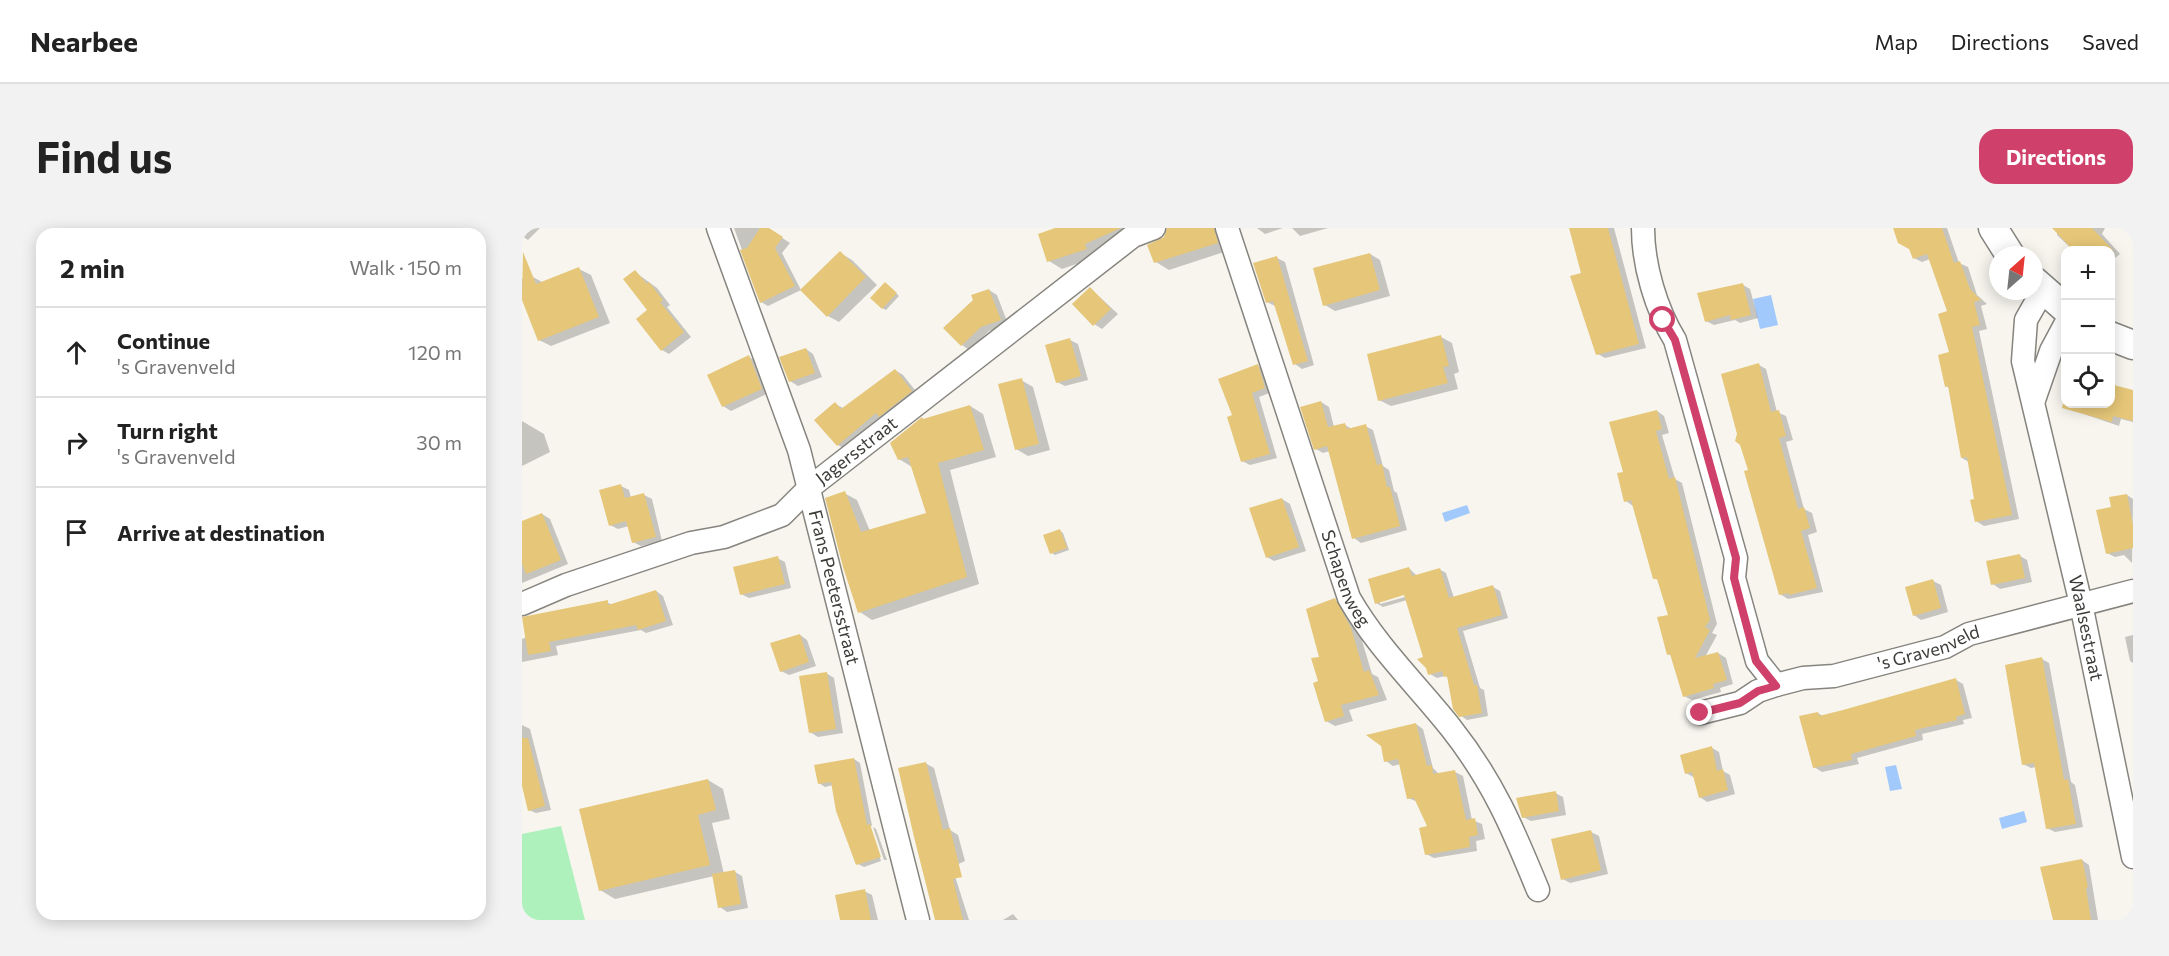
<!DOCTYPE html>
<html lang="en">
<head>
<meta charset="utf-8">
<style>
	body { margin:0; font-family:Commissioner,sans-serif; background:#f2f2f2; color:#222 }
	.controls { position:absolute; right:18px; top:18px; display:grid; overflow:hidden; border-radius:12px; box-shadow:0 3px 15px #0003 }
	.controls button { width:54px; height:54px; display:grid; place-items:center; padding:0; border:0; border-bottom:2px solid #e0e0e0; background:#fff; color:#222; font:30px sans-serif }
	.compass { position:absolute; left:1467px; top:18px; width:54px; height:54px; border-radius:50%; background:#fff; box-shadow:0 3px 15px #0003; rotate:27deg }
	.stop { position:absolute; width:18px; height:18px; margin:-14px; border:4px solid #cf416b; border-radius:50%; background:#fff }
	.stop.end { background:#cf416b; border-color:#fff; box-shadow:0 2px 6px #0008 }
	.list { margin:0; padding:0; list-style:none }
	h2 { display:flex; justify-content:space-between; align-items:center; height:78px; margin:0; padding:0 24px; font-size:26px }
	h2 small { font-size:20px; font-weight:400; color:#767676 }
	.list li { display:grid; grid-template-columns:39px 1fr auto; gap:18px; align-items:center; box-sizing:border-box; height:90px; padding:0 24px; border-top:2px solid #e0e0e0 }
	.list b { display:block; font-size:22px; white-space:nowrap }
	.list p { margin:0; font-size:20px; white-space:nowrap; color:#767676 }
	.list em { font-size:20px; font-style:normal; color:#767676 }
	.icon { flex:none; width:33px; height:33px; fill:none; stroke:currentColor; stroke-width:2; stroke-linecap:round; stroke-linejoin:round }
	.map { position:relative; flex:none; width:1611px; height:692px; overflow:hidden; border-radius:18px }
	header { display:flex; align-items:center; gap:36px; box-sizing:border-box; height:84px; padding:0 30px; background:#fff; border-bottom:2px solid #e0e0e0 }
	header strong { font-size:28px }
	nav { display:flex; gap:33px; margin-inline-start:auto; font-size:21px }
	.intro { display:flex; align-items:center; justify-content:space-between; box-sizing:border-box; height:144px; padding:0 36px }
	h1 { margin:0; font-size:42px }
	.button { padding:15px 27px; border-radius:18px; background:#cf416b; color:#fff; font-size:21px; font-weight:700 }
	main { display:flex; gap:36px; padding:0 36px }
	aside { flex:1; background:#fff; border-radius:18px; box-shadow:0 3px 15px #0003 }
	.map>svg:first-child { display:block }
	.green { fill:#aef1bd }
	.water { fill:#a2c9fb }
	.shadow { fill:#0003; fill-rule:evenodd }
	.building { fill:#e6c779 }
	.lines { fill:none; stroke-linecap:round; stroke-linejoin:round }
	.minor-casing { stroke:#86847e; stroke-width:25 }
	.tertiary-casing { stroke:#86847e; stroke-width:31 }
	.minor { stroke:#fff; stroke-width:22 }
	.tertiary { stroke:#fff; stroke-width:28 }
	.route { stroke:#cf416b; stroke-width:8 }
	.labels { text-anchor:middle; stroke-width:6; stroke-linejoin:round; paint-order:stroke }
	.street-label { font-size:18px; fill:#3d3c39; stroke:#fff }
</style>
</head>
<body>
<header>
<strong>Nearbee</strong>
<nav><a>Map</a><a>Directions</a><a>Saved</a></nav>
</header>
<div class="intro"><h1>Find us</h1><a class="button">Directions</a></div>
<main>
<aside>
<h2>2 min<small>Walk · 150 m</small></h2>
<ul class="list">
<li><svg class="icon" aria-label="ahead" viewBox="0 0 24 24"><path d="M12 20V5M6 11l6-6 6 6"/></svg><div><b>Continue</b><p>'s Gravenveld</p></div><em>120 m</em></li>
<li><svg class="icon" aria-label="right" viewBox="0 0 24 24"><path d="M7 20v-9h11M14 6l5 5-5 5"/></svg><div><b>Turn right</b><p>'s Gravenveld</p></div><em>30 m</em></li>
<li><svg class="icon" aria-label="arrive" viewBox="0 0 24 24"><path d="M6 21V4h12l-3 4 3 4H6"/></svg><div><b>Arrive at destination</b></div></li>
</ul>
</aside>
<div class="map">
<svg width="1611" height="692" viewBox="0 0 1611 692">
	<rect width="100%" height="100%" fill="#f7f5ee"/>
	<path class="green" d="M 39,598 L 63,692 L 0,692 L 0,606 Z"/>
	<g class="water">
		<path d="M 1249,67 L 1256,97 L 1238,101 L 1231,71 Z"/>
		<path d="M 945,277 L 948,285 L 923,294 L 920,285 Z"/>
		<path d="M 1374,537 L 1380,561 L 1368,563 L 1363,539 Z"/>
		<path d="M 1502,583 L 1505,594 L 1480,601 L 1477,590 Z"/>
	</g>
	<g class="shadow">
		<path d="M 0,0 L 18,0 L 6,12 L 0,8 Z"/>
		<path d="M 212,0 L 245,0 L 268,15 L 260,25 L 279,62 L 246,78 L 239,74 Z"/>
		<path d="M 538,0 L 628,0 L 577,28 L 540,41 L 527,33 Z"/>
		<path d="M 646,0 L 704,0 L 708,22 L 647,42 L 634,34 Z"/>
		<path d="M 735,0 L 761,0 L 743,6 Z"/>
		<path d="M 770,0 L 806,0 L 778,8 Z"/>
		<path d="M 1051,0 L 1092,0 L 1124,120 L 1083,130 L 1076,126 Z"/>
		<path d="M 1373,0 L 1425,0 L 1437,35 L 1446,39 L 1455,67 L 1465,76 L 1459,78 L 1465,101 L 1457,103 L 1497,291 L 1462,298 L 1454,293 L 1454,273 L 1447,234 L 1440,230 L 1427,160 L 1424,158 L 1429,125 L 1427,84 L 1408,31 L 1400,34 L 1392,30 L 1389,20 Z"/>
		<path d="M 1535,0 L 1583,0 L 1580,6 L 1598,26 L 1588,34 L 1588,22 L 1551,22 L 1535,7 Z"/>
		<path d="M 318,25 L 330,32 L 355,57 L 317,94 L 306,88 Z"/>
		<path d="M 848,26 L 858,32 L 868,68 L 813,83 L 803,77 Z"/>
		<path d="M 755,30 L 763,34 L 792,137 L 780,141 L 773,136 L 753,78 L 745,74 Z"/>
		<path d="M 57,41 L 69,47 L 88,95 L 29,118 L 17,112 L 0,68 L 0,51 L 9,48 L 22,55 Z"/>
		<path d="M 113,44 L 135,60 L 148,77 L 145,79 L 169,109 L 147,126 L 140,122 Z"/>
		<path d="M 1221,57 L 1228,61 L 1236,90 L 1218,95 L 1213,92 L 1192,97 L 1184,93 Z"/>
		<path d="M 367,58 L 377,68 L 364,82 L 360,80 Z"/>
		<path d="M 568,60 L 596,86 L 580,101 L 572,96 Z"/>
		<path d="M 467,62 L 475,67 L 486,96 L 467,103 L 447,122 L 440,117 L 453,72 Z"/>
		<path d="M 919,109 L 930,115 L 937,144 L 932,146 L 936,161 L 869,178 L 857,172 Z"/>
		<path d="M 548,112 L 556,116 L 566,152 L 543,158 L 535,154 Z"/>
		<path d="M 284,121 L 291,126 L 300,149 L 276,158 L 268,153 Z"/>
		<path d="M 227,129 L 234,133 L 247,165 L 209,183 L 201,178 Z"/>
		<path d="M 1237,137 L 1244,141 L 1255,184 L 1264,188 L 1271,212 L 1264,214 L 1282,281 L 1290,285 L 1295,304 L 1286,307 L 1301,364 L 1266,371 L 1258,366 L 1227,243 Z"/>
		<path d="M 736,138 L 743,142 L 750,164 L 737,169 L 755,230 L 728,237 L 720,233 L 712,188 Z"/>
		<path d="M 373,142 L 381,147 L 397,167 L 323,221 L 316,217 L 313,176 L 321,180 Z"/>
		<path d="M 499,152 L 511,159 L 528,222 L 506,228 L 494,221 Z"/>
		<path d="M 1611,164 L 1611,194 L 1599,191 L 1597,198 L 1556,184 L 1558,176 L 1588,176 Z"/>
		<path d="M 799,174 L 807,179 L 812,199 L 823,197 L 830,201 L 843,198 L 851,202 L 861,238 L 867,242 L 872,263 L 875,265 L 885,302 L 839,315 L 832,310 L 808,223 L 801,225 L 794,221 Z"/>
		<path d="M 448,178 L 461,186 L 474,229 L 428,242 L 457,356 L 350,392 L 338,384 L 322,265 L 335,272 L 348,303 L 406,286 L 390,239 L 377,231 L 403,192 Z"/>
		<path d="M 1135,183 L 1142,188 L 1147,205 L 1140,207 L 1153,251 L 1160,255 L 1195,396 L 1190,405 L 1195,407 L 1183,429 L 1196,425 L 1204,430 L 1211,456 L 1198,460 L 1199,464 L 1170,472 L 1162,468 L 1150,428 L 1146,426 L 1148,388 L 1137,353 L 1133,350 L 1111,278 L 1104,273 L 1103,245 Z"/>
		<path d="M 0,193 L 22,206 L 28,224 L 0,238 Z"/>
		<path d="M 99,258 L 107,262 L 109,270 L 122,267 L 130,271 L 140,313 L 119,318 L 111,314 L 107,298 L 96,301 L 88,297 Z"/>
		<path d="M 1605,267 L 1611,271 L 1610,335 L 1602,327 L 1593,329 L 1585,325 L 1591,280 Z"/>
		<path d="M 760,271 L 768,276 L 784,323 L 752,333 L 745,329 Z"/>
		<path d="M 20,286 L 28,291 L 46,336 L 0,355 L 0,294 Z"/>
		<path d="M 538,303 L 541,305 L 547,322 L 533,327 L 530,325 Z"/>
		<path d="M 1498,328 L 1505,332 L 1510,354 L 1478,361 L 1471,356 Z"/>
		<path d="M 255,330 L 263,334 L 269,360 L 227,370 L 219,366 Z"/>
		<path d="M 887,340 L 895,348 L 917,341 L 924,345 L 932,370 L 971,359 L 978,363 L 986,390 L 941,403 L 958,460 L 962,462 L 966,488 L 945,492 L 938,487 L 927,450 L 923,448 L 915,450 L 908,446 L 885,372 L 861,379 L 854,375 ZM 889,364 L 890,367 L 858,376 L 858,373 Z"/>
		<path d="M 1411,353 L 1419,357 L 1426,384 L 1399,392 L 1392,387 Z"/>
		<path d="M 134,363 L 141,368 L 151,397 L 124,405 L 119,402 L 34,418 L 36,427 L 0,434 L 0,411 L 85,374 L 90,377 Z"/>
		<path d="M 813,372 L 822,377 L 838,406 L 850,446 L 856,449 L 865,472 L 827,482 L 831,493 L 813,498 L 804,493 L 798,454 L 799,430 Z"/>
		<path d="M 278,407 L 285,412 L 294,438 L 267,447 L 259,443 Z"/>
		<path d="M 1611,407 L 1611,435 L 1608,433 L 1603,409 Z"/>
		<path d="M 1520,431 L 1527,435 L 1549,554 L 1553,557 L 1561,599 L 1533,604 L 1525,600 L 1514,539 L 1509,540 L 1501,536 Z"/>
		<path d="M 304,445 L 312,450 L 321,505 L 296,509 L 288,504 Z"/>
		<path d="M 1434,452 L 1441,456 L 1450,490 L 1441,492 L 1442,496 L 1400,506 L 1401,512 L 1335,530 L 1337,536 L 1300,544 L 1292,539 L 1296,485 L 1301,488 Z"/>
		<path d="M 894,496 L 901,501 L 911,540 L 918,547 L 933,544 L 941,548 L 950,592 L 960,596 L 963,611 L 954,613 L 955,623 L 912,630 L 904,626 L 907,599 L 896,574 L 886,570 L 879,536 L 871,538 L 864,533 Z"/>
		<path d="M 0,497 L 8,501 L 29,582 L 14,585 L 7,582 L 0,552 Z"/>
		<path d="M 1190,520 L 1197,524 L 1201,543 L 1208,547 L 1213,566 L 1185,574 L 1178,569 L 1173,550 L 1164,545 Z"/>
		<path d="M 332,531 L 338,535 L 350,598 L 348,598 L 359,633 L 342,639 L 336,636 L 311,557 L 303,559 L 297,555 Z"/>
		<path d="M 403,535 L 412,540 L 428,602 L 436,607 L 443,633 L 430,639 L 447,692 L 419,692 L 414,676 Z"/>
		<path d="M 186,552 L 201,561 L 208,591 L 190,595 L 202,646 L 213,644 L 220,648 L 226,680 L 205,684 L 198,679 L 192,648 L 93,671 L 78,662 Z"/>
		<path d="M 1033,565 L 1041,569 L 1044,587 L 1009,593 L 1001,589 Z"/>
		<path d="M 351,599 L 354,601 L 365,632 L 362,632 Z"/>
		<path d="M 1069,604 L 1077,608 L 1086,646 L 1048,655 L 1041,651 Z"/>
		<path d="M 1560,632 L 1567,637 L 1576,692 L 1532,692 L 1520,641 Z"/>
		<path d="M 342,663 L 350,667 L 356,692 L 320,692 L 315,669 Z"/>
		<path d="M 491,686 L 496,692 L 481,692 Z"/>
	</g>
	<g class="building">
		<path d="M 238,0 L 247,0 L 261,9 L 253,20 L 273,58 L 238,75 L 218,22 L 225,20 Z"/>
		<path d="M 533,0 L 599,0 L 563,16 L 565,21 L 525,34 L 516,6 Z"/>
		<path d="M 645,0 L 692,0 L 696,15 L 632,35 L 625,17 L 642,9 Z"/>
		<path d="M 1047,0 L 1086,0 L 1117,116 L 1074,127 L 1048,48 L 1059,45 Z"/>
		<path d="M 1371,0 L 1420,0 L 1432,35 L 1438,33 L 1448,61 L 1459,72 L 1452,74 L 1458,97 L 1450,99 L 1490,287 L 1453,294 L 1448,272 L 1452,271 L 1445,229 L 1439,230 L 1426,158 L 1423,159 L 1416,127 L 1427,124 L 1416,86 L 1425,83 L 1405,26 L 1391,31 L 1387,21 L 1376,15 Z"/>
		<path d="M 1530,0 L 1570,0 L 1591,22 L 1551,22 Z"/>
		<path d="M 318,23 L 344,49 L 305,89 L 278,62 Z"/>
		<path d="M 1,24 L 14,56 L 57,39 L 77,89 L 16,113 L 0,72 Z"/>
		<path d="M 848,25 L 858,62 L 801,78 L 791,40 Z"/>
		<path d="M 755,28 L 786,133 L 771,137 L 751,73 L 744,75 L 731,35 Z"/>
		<path d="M 113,42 L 125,56 L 127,54 L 141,72 L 138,74 L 162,104 L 139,123 L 114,91 L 125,82 L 101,51 Z"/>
		<path d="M 363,54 L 375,65 L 360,81 L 348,70 Z"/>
		<path d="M 1221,55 L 1229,87 L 1209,92 L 1208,87 L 1183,94 L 1175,65 Z"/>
		<path d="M 568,59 L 589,81 L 571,98 L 550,76 Z"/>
		<path d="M 467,61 L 479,92 L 459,99 L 439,118 L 421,100 L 451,72 L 449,67 Z"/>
		<path d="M 919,107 L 927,138 L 921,139 L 926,155 L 856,173 L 845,126 Z"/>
		<path d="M 548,110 L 559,148 L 534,155 L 523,117 Z"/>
		<path d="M 284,120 L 293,145 L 267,154 L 257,129 Z"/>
		<path d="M 227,127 L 240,161 L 200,179 L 185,147 Z"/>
		<path d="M 1237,135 L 1249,184 L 1257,182 L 1264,208 L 1257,210 L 1276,281 L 1282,279 L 1288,300 L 1279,303 L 1295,360 L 1267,367 L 1267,365 L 1257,367 L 1222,243 L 1226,242 L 1218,217 L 1213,213 L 1215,206 L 1199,146 Z"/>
		<path d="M 736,136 L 743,160 L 730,165 L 748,226 L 719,234 L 705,189 L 710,187 L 696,151 Z"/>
		<path d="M 373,141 L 390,163 L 357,189 L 354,185 L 315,218 L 292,192 L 313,174 L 319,181 Z"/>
		<path d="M 500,150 L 517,216 L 493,222 L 476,156 Z"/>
		<path d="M 1588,156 L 1611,162 L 1611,193 L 1591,188 L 1590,194 L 1540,180 L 1541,176 L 1588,176 Z"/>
		<path d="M 799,173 L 806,199 L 823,195 L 825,201 L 844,196 L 855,237 L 860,236 L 865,259 L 868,259 L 878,298 L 830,311 L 805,218 L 792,222 L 778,179 Z"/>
		<path d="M 448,177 L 462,222 L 416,235 L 445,349 L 336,385 L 321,339 L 303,270 L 323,263 L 339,304 L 404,285 L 386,229 L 376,232 L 368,215 L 400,189 L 401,191 Z"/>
		<path d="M 1135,182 L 1140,201 L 1134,203 L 1147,251 L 1153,249 L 1188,392 L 1183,399 L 1188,402 L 1173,430 L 1196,424 L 1205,452 L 1191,456 L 1192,460 L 1161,469 L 1148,426 L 1145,427 L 1135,389 L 1146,387 L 1135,351 L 1131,351 L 1109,272 L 1102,274 L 1095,245 L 1101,244 L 1087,194 Z"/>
		<path d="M 99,256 L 103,270 L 122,265 L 134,309 L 110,315 L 104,293 L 87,298 L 77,262 Z"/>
		<path d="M 1605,266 L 1611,297 L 1611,320 L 1584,326 L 1574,282 L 1589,279 L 1587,269 Z"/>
		<path d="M 760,270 L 777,319 L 744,330 L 727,280 Z"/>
		<path d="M 20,285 L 39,332 L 4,346 L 0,335 L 0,293 Z"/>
		<path d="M 538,301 L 545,320 L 528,326 L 521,307 Z"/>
		<path d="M 1498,326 L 1503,350 L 1469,357 L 1464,333 Z"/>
		<path d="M 256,328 L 263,356 L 218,367 L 211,339 Z"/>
		<path d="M 887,339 L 890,348 L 918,340 L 927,370 L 971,357 L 980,387 L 935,400 L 952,457 L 955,457 L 960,485 L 937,489 L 931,481 L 925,448 L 922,449 L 920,443 L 906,447 L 904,440 L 895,431 L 901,429 L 882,367 L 853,376 L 846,351 Z"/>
		<path d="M 1411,351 L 1419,380 L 1391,388 L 1383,359 Z"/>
		<path d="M 134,362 L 144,393 L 116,402 L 114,397 L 27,414 L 29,423 L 6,427 L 0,389 L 86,372 L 86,377 Z"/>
		<path d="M 813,370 L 829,400 L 842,444 L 847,442 L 857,467 L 819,477 L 822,488 L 803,494 L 791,455 L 796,453 L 789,430 L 797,429 L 784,381 Z"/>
		<path d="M 278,406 L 287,434 L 258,444 L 248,415 Z"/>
		<path d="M 1520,429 L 1542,552 L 1546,551 L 1554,596 L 1524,601 L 1512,535 L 1500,537 L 1483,437 Z"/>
		<path d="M 305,444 L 314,501 L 287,505 L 277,448 Z"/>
		<path d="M 1434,450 L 1443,486 L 1434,489 L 1435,492 L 1393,502 L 1394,508 L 1329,526 L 1330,532 L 1291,540 L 1277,488 L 1296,484 L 1297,488 L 1321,482 Z"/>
		<path d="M 894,495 L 905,538 L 910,537 L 911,546 L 933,542 L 944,592 L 953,590 L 956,607 L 947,609 L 948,619 L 903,627 L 897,600 L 905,598 L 892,570 L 885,571 L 876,531 L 862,534 L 859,518 L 844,507 Z"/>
		<path d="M 0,510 L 6,510 L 23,578 L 6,583 L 0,558 Z"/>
		<path d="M 1190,518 L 1195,543 L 1201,541 L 1206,562 L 1177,570 L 1170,544 L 1163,546 L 1158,527 Z"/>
		<path d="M 332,530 L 345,597 L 348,596 L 359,629 L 334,637 L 314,583 L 309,554 L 296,556 L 292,537 Z"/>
		<path d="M 404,534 L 421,602 L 428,600 L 440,649 L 431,651 L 441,692 L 413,692 L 392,609 L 376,540 Z"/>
		<path d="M 186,551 L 194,582 L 176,587 L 188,637 L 77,663 L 57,581 Z"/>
		<path d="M 1034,563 L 1037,583 L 1000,590 L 994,570 Z"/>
		<path d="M 1069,602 L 1079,642 L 1039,652 L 1029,611 Z"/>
		<path d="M 1560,631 L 1566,659 L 1564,660 L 1569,692 L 1531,692 L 1518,639 Z"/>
		<path d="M 213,642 L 219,676 L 196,680 L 190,646 Z"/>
		<path d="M 343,661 L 349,692 L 318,692 L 313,667 Z"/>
	</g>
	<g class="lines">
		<defs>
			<g id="minor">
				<path id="s1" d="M 196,0 L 277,222 L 396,692"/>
				<path id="s2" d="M 705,0 L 827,370 C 855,419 894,456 929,500 C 971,553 991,601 1016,662"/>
				<path id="s3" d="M 1121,0 C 1121,37 1134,81 1153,112 L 1214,330 L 1212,350 L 1235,433 L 1254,457 L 1281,450 L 1312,448 L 1423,419 L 1447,406 L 1611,363"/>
				<path id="s4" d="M 1521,62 L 1504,92 L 1501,133 L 1559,376 L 1611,629"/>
				<path d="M 1512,172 L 1529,123 L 1544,95"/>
				<path id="s5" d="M 0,376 L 44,357 L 169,315 L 202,309 L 260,287 L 287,260 L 611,8 L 632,0"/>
				<path d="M 1178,485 L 1218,475 L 1236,463 L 1254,457"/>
			</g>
			<g id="tertiary">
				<path d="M 1471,0 L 1488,27"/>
				<path d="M 1512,53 L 1544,81"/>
				<path d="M 1588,108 L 1611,117"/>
			</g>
		</defs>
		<use href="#minor" class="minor-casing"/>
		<use href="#tertiary" class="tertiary-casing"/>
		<use href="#minor" class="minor"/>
		<use href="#tertiary" class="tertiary"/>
	</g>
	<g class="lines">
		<path class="route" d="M 1141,92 L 1153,112 L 1214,330 L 1212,350 L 1234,433 L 1254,458 L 1236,463 L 1218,475 L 1178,485"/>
	</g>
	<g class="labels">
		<g class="street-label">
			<text dy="6" stroke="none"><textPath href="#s5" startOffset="374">Jagersstraat</textPath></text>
			<text dy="6" stroke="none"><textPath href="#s2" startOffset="370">Schapenweg</textPath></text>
			<text dy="6" stroke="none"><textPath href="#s1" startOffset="378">Frans Peetersstraat</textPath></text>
			<text dy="6" stroke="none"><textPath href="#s4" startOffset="350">Waalsestraat</textPath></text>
			<text dy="6" stroke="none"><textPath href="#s3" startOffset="639">'s Gravenveld</textPath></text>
		</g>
	</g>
</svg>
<div class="controls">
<button>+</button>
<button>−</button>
<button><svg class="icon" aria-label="locate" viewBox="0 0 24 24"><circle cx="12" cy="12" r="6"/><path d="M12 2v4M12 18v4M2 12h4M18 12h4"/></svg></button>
</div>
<svg class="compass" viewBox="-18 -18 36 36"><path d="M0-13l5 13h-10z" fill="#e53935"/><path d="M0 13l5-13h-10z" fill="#767676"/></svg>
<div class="stop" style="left:1141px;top:92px"></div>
<div class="stop end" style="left:1178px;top:485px"></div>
</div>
</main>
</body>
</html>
